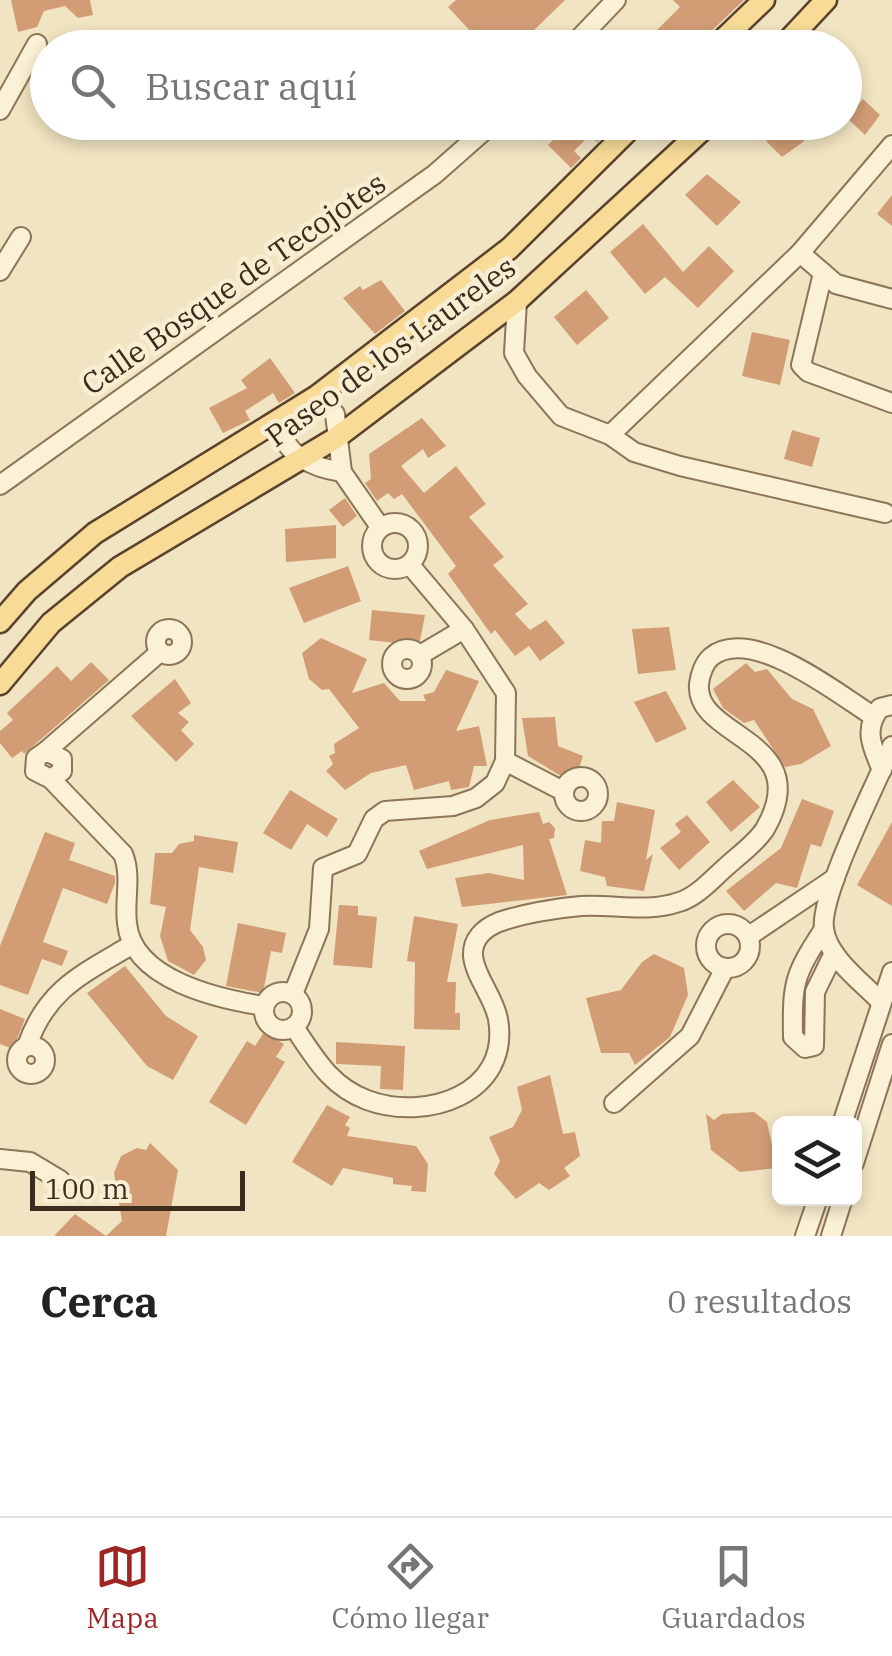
<!DOCTYPE html>
<html lang="es">
<head>
<meta charset="utf-8">
<style>
	body { margin:0; font-family:"IBM Plex Serif",serif; background:#f2f2f2; color:#222 }
	.controls { position:absolute; right:30px; bottom:30px; display:grid; overflow:hidden; border-radius:15px; box-shadow:0 5px 15px #0003 }
	.controls button { width:90px; height:90px; display:grid; place-items:center; padding:0; border:0; border-bottom:2px solid #e0e0e0; background:#fff; color:#222; font:50px sans-serif }
	.scale { position:absolute; left:30px; bottom:25px; width:215px; box-sizing:border-box; padding-left:10px; border:5px solid #3b2c1d; border-top:0; font-size:28px; line-height:35px; white-space:nowrap; color:#3b2c1d; -webkit-text-stroke:8px #f8eed2; paint-order:stroke }
	.list { margin:0; padding:0; list-style:none }
	h2 { display:flex; justify-content:space-between; align-items:center; height:130px; margin:0; padding:0 40px; font-size:42px }
	h2 small { font-size:32px; font-weight:400; color:#767676 }
	.icon { flex:none; width:55px; height:55px; fill:none; stroke:currentColor; stroke-width:2; stroke-linecap:round; stroke-linejoin:round }
	.map { position:relative; flex:none; width:892px; height:1236px; overflow:hidden }
	.search { position:absolute; background:#fff; box-shadow:0 5px 15px #0003; left:30px; right:30px; top:30px; height:110px; display:flex; align-items:center; gap:25px; box-sizing:border-box; padding:0 35px; border-radius:55px; color:#767676; font-size:38px }
	.sheet { height:280px; background:#fff }
	nav { display:flex; justify-content:space-around; align-items:center; box-sizing:border-box; height:140px; border-top:2px solid #e0e0e0; background:#fff; font-size:28px; color:#767676 }
	nav a { display:grid; justify-items:center; gap:5px }
	nav .on { color:#9f2524 }
	.map>svg:first-child { display:block }
	.building { fill:#d29d75 }
	.lines { fill:none; stroke-linecap:round; stroke-linejoin:round }
	.minor-casing { stroke:#8c7558; stroke-width:22 }
	.major-casing { stroke:#5a422c; stroke-width:25 }
	.minor { stroke:#fbf1d6; stroke-width:18 }
	.major { stroke:#f7db97; stroke-width:20 }
	.labels { text-anchor:middle; stroke-width:9; stroke-linejoin:round; paint-order:stroke }
	.street-label { font-size:30px; fill:#3b2c1d; stroke:#f8eed2 }
</style>
</head>
<body>
<div class="map">
<svg width="892" height="1236" viewBox="0 0 892 1236">
	<rect width="100%" height="100%" fill="#f1e4c2"/>
	<g class="building">
		<path d="M 11,0 L 90,0 L 93,15 L 78,18 L 65,6 L 44,11 L 37,27 L 18,32 Z"/>
		<path d="M 456,0 L 565,0 L 528,36 L 539,48 L 486,48 L 448,7 Z"/>
		<path d="M 673,0 L 744,0 L 704,38 L 701,48 L 639,48 L 680,7 Z"/>
		<path d="M 863,99 L 880,115 L 865,135 L 846,117 Z"/>
		<path d="M 562,122 L 617,122 L 597,142 L 590,135 L 574,151 L 581,158 L 571,168 L 548,145 L 555,138 L 551,134 Z"/>
		<path d="M 792,122 L 817,122 L 803,142 L 782,157 L 766,141 Z"/>
		<path d="M 707,174 L 741,202 L 717,226 L 685,195 Z"/>
		<path d="M 892,195 L 892,226 L 877,214 Z"/>
		<path d="M 643,224 L 683,272 L 709,246 L 734,271 L 698,308 L 665,277 L 645,294 L 610,252 Z"/>
		<path d="M 381,280 L 405,311 L 375,334 L 343,298 L 360,286 L 363,290 Z"/>
		<path d="M 586,290 L 609,318 L 577,345 L 554,317 Z"/>
		<path d="M 752,332 L 790,340 L 780,385 L 742,376 Z"/>
		<path d="M 270,358 L 295,393 L 279,403 L 273,393 L 245,411 L 250,420 L 223,433 L 209,408 L 247,388 L 241,380 Z"/>
		<path d="M 422,418 L 446,446 L 428,458 L 423,449 L 401,466 L 424,493 L 456,466 L 486,504 L 469,517 L 504,557 L 493,565 L 528,604 L 515,614 L 530,630 L 546,620 L 565,643 L 540,661 L 529,646 L 515,656 L 495,630 L 491,634 L 448,574 L 456,566 L 402,494 L 394,499 L 388,493 L 377,501 L 365,483 L 371,479 L 369,454 Z"/>
		<path d="M 792,430 L 820,438 L 812,467 L 784,459 Z"/>
		<path d="M 345,498 L 357,516 L 343,527 L 329,510 Z"/>
		<path d="M 336,525 L 336,558 L 286,562 L 285,529 Z"/>
		<path d="M 348,566 L 361,601 L 304,623 L 289,588 Z"/>
		<path d="M 372,610 L 425,615 L 420,641 L 413,645 L 369,640 Z"/>
		<path d="M 669,627 L 676,670 L 638,674 L 632,629 Z"/>
		<path d="M 321,638 L 367,659 L 352,693 L 384,683 L 400,701 L 426,701 L 423,695 L 434,692 L 446,670 L 479,681 L 456,731 L 479,726 L 487,766 L 474,766 L 469,787 L 451,790 L 449,781 L 414,790 L 406,765 L 371,773 L 345,790 L 326,771 L 333,764 L 329,756 L 335,753 L 334,744 L 359,728 L 329,689 L 322,690 L 309,679 L 302,653 Z"/>
		<path d="M 91,662 L 109,680 L 24,754 L 22,751 L 12,758 L 0,743 L 0,731 L 13,720 L 7,713 L 57,666 L 71,681 Z"/>
		<path d="M 746,663 L 755,672 L 767,669 L 792,699 L 813,709 L 831,746 L 801,764 L 785,767 L 754,720 L 744,723 L 723,708 L 713,689 Z"/>
		<path d="M 175,679 L 191,703 L 178,713 L 189,722 L 181,730 L 194,744 L 176,762 L 131,716 Z"/>
		<path d="M 666,691 L 687,729 L 656,743 L 634,702 Z"/>
		<path d="M 555,717 L 558,746 L 583,756 L 574,784 L 528,756 L 522,718 Z"/>
		<path d="M 733,780 L 760,807 L 731,832 L 706,802 Z"/>
		<path d="M 290,790 L 338,819 L 327,837 L 307,824 L 291,850 L 263,833 Z"/>
		<path d="M 802,799 L 834,811 L 821,847 L 811,844 L 797,888 L 776,883 L 744,911 L 726,891 L 781,848 Z"/>
		<path d="M 617,802 L 655,810 L 646,860 L 653,854 L 644,891 L 607,886 L 605,877 L 580,871 L 585,840 L 601,843 L 602,821 L 614,821 Z"/>
		<path d="M 539,812 L 543,824 L 549,822 L 555,828 L 554,838 L 549,839 L 567,895 L 462,907 L 455,878 L 489,873 L 524,880 L 523,845 L 427,869 L 419,851 L 490,820 Z"/>
		<path d="M 687,815 L 710,842 L 679,870 L 660,848 L 681,832 L 675,824 Z"/>
		<path d="M 892,822 L 892,906 L 857,885 Z"/>
		<path d="M 45,832 L 75,843 L 69,860 L 115,876 L 115,883 L 107,904 L 63,888 L 43,942 L 68,951 L 62,966 L 42,959 L 28,995 L 0,985 L 0,946 Z"/>
		<path d="M 194,835 L 238,842 L 233,873 L 199,867 L 190,930 L 203,947 L 206,960 L 194,975 L 168,961 L 160,936 L 166,907 L 150,904 L 155,853 L 172,853 L 179,844 L 194,841 Z"/>
		<path d="M 339,905 L 358,906 L 358,915 L 377,917 L 372,968 L 333,965 Z"/>
		<path d="M 414,916 L 458,924 L 447,982 L 456,982 L 455,1013 L 460,1013 L 460,1030 L 414,1029 L 415,962 L 407,961 Z"/>
		<path d="M 238,923 L 286,933 L 282,953 L 271,951 L 263,993 L 226,986 Z"/>
		<path d="M 654,954 L 684,968 L 688,995 L 670,1037 L 635,1065 L 629,1053 L 601,1053 L 586,998 L 621,990 L 642,962 Z"/>
		<path d="M 125,966 L 166,1016 L 198,1036 L 173,1080 L 147,1066 L 87,993 Z"/>
		<path d="M 0,1009 L 25,1019 L 13,1049 L 0,1044 Z"/>
		<path d="M 264,1032 L 284,1044 L 276,1057 L 285,1062 L 246,1125 L 209,1102 L 247,1041 L 255,1046 Z"/>
		<path d="M 336,1042 L 405,1046 L 403,1090 L 380,1089 L 381,1066 L 336,1064 Z"/>
		<path d="M 550,1075 L 563,1134 L 575,1132 L 580,1156 L 564,1168 L 570,1176 L 549,1190 L 539,1183 L 516,1199 L 494,1174 L 500,1161 L 489,1137 L 513,1127 L 522,1110 L 517,1087 Z"/>
		<path d="M 327,1105 L 350,1117 L 345,1125 L 350,1128 L 347,1136 L 416,1146 L 428,1164 L 426,1192 L 411,1191 L 412,1186 L 393,1184 L 393,1178 L 343,1168 L 332,1186 L 292,1162 Z"/>
		<path d="M 754,1112 L 767,1122 L 777,1168 L 740,1172 L 711,1150 L 706,1114 L 714,1120 L 722,1114 Z"/>
		<path d="M 150,1143 L 178,1170 L 166,1236 L 106,1236 L 122,1221 L 114,1173 L 121,1156 L 137,1148 L 146,1150 Z"/>
		<path d="M 75,1214 L 106,1236 L 54,1236 Z"/>
	</g>
	<g class="lines">
		<defs>
			<g id="minor">
				<path d="M 570,48 L 616,0"/>
				<path d="M 0,110 L 37,44"/>
				<path d="M 800,253 L 836,284 L 892,299"/>
				<path d="M 0,271 L 21,237"/>
				<path d="M 823,273 L 801,365 L 808,372 L 892,403"/>
				<path d="M 517,301 L 514,353 L 527,376 L 561,416 L 610,435 L 634,452 L 680,466 L 885,513"/>
				<path d="M 281,420 C 279,454 314,468 342,472 L 335,414 L 317,396"/>
				<path d="M 610,435 L 800,253 L 892,145"/>
				<path d="M 342,472 L 380,527"/>
				<path d="M 0,485 L 435,174 L 494,122"/>
				<circle cx="395" cy="546" r="23"/>
				<circle cx="169" cy="642" r="13"/>
				<circle cx="407" cy="664" r="15"/>
				<path d="M 420,655 L 464,629"/>
				<path d="M 46,751 L 160,652"/>
				<path d="M 505,761 L 563,791"/>
				<path d="M 882,770 C 872,747 863,729 880,708 L 892,705"/>
				<circle cx="581" cy="794" r="17"/>
				<path d="M 51,779 L 62,771 L 62,759 L 46,751 L 36,758 L 35,771 L 51,779 L 123,854 C 132,876 124,900 127,923 C 132,980 219,999 264,1006"/>
				<circle cx="728" cy="946" r="22"/>
				<path d="M 824,929 C 794,975 792,982 793,1037 L 805,1048 L 814,1046 L 815,992 L 834,953"/>
				<path d="M 749,936 L 835,878"/>
				<circle cx="283" cy="1011" r="19"/>
				<path d="M 293,994 L 319,929 L 323,868 L 357,854 L 374,819 L 385,811 L 453,806 L 476,798 L 495,783 L 505,761 L 506,693 L 464,629 L 410,565"/>
				<path d="M 881,1002 C 862,982 828,958 824,929 C 819,895 877,783 892,746"/>
				<path d="M 294,1027 C 315,1058 330,1086 367,1100 C 426,1122 511,1094 498,1019 C 494,997 475,977 473,956 C 472,939 484,928 499,922 C 522,914 556,908 581,906 C 613,904 648,913 679,902 C 697,897 713,878 727,866 C 739,855 756,843 765,829 C 817,738 694,739 699,684 C 700,675 704,663 711,657 C 751,624 838,694 873,716"/>
				<path d="M 27,1046 C 47,988 83,974 133,944"/>
				<circle cx="31" cy="1060" r="14"/>
				<path d="M 614,1103 L 690,1036 L 725,968"/>
				<path d="M 842,1124 L 892,972"/>
				<path d="M 0,1159 L 30,1162 L 60,1180"/>
				<path d="M 854,1163 L 892,1044"/>
				<path d="M 805,1236 L 818,1198"/>
				<path d="M 831,1236 L 843,1198"/>
			</g>
			<g id="major">
				<path d="M 714,48 L 764,0"/>
				<path d="M 781,48 L 826,0"/>
				<path d="M 0,622 L 27,591 L 95,533 L 317,396 L 510,248 L 637,122"/>
				<path d="M 0,684 L 51,623 L 120,567 L 336,438 L 517,301 L 711,122"/>
			</g>
		</defs>
		<use href="#minor" class="minor-casing"/>
		<use href="#major" class="major-casing"/>
		<use href="#minor" class="minor"/>
		<use href="#major" class="major"/>
	</g>
	<g class="labels">
		<g class="street-label">
			<text transform="translate(234 284) rotate(-35)" y="10">Calle Bosque de Tecojotes</text>
			<text transform="translate(391 352) rotate(-36)" y="10">Paseo de los Laureles</text>
		</g>
	</g>
</svg>
<div class="controls">
<button><svg class="icon" aria-label="layers" viewBox="0 0 24 24"><path d="M12 4l9 5-9 5-9-5zM3 14l9 5 9-5"/></svg></button>
</div>
<div class="scale">100 m</div>
<div class="search"><svg class="icon" aria-label="search" viewBox="0 0 24 24"><circle cx="10" cy="10" r="6"/><path d="M15 15l6 6"/></svg>Buscar aquí</div>
</div>
<section class="sheet">
<h2>Cerca<small>0 resultados</small></h2>
<ul class="list">
</ul>
</section>
<nav>
<a class="on"><svg class="icon" aria-label="map" viewBox="0 0 24 24"><path d="M3 6l6-2 6 2 6-2v14l-6 2-6-2-6 2zM9 4v14M15 6v14"/></svg>Mapa</a>
<a><svg class="icon" aria-label="directions" viewBox="0 0 24 24"><path d="M12 3l9 9-9 9-9-9zM9 14v-3h6M13 9l2 2-2 2"/></svg>Cómo llegar</a>
<a><svg class="icon" aria-label="saved" viewBox="0 0 24 24"><path d="M7 4h10v16l-5-4-5 4z"/></svg>Guardados</a>
</nav>
</body>
</html>
